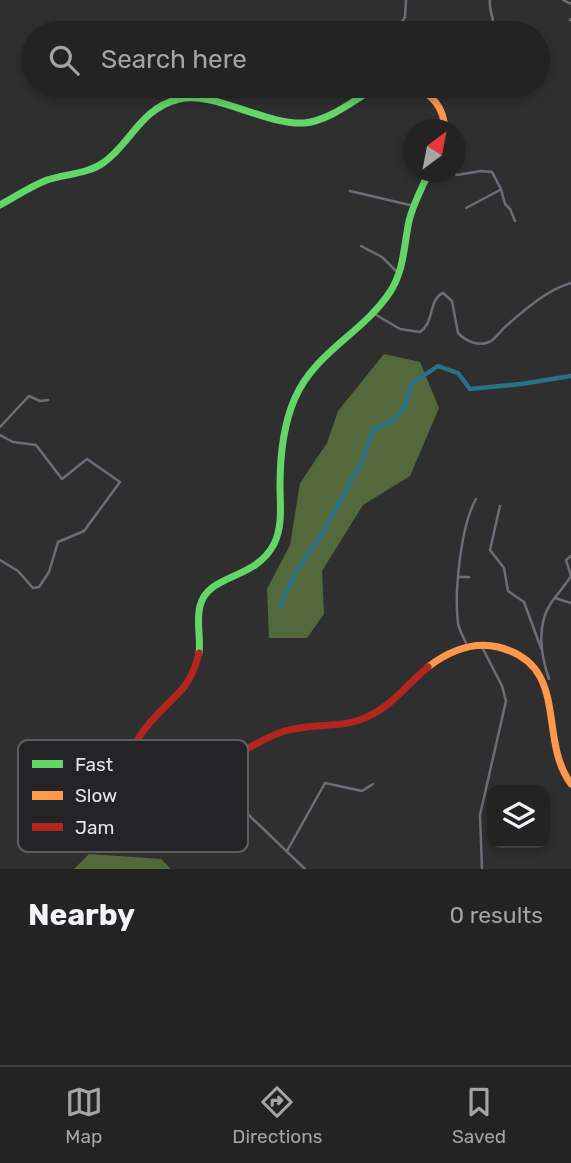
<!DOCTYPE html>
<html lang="en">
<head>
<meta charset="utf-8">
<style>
	body { margin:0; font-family:Rubik,sans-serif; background:#2b2b2c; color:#f1f3f6 }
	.controls { position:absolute; right:21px; bottom:21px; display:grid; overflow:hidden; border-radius:14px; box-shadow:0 4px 10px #0003 }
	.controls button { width:63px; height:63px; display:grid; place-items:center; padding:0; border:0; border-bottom:2px solid #404041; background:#232324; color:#f1f3f6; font:35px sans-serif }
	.compass { position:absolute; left:403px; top:119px; width:63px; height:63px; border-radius:50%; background:#232324; box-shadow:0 4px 10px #0003; rotate:32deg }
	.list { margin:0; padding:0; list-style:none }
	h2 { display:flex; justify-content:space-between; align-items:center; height:91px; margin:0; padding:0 28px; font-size:30px }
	h2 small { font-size:23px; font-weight:400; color:#a3a4a6 }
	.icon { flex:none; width:38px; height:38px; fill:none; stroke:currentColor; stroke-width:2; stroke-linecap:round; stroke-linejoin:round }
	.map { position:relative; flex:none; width:571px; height:869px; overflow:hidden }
	.search { position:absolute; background:#232324; box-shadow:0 4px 10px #0003; left:21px; right:21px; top:21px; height:77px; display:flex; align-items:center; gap:18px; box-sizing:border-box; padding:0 24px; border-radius:38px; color:#a3a4a6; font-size:26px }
	.sheet { height:196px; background:#232324 }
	nav { display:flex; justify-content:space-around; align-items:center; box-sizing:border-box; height:98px; border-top:2px solid #404041; background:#232324; font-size:19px; color:#a3a4a6 }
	nav a { display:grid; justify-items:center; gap:4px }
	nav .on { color:#a5a5a7 }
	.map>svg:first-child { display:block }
	.forest { fill:#53693b }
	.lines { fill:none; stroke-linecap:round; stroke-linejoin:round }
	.river { stroke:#2a7187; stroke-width:4.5 }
	.street { stroke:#706b77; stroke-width:2.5 }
	.fast { stroke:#63d668; stroke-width:7 }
	.slow { stroke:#ff974d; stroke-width:7 }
	.jam { stroke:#b3261e; stroke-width:7 }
	.key { fill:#242427; stroke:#5e5e61; stroke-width:2 }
	.key-label { font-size:19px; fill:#e5e5e7 }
</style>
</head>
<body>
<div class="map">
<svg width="571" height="869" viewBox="0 0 571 869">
	<rect width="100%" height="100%" fill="#2f2f30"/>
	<g class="forest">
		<path d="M 384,354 L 420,362 L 439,408 L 410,476 L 363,505 L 322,571 L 324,614 L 307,638 L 269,638 L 267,589 L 290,545 L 300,483 L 327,443 L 338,411 Z"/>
		<path d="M 89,854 L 161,859 L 171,869 L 74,869 Z"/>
	</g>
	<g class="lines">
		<path class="river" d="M 280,607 L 295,573 L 324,531 L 363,459 L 373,430 L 395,419 L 405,406 L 411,384 L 438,366 L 458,373 L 470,389 L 521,384 L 571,376"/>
		<g class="street">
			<path d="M 490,0 C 488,12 497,22 492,33"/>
			<path d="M 563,0 L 571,4"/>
			<path d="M 570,20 L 571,19"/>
			<path d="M 395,33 L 405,17 L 406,0"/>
			<path d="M 453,172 L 457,175 L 481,171 L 492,172 L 501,189 L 505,204 L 510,209 L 515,221"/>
			<path d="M 350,191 L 414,206"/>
			<path d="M 466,208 L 500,190"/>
			<path d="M 361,246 L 382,257 L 396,271"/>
			<path d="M 373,313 L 400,329 L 420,332 C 435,322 428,300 443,293 L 452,301 L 458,333 C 466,341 478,347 489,342 C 496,339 500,331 505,327 C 523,311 548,289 571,283"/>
			<path d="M 0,427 L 29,396 L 40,401 L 48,400"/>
			<path d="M 0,435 L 13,442 L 36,445 L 62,479 L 87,459 L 120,482 L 84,531 L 58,542 L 49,572 L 39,587 L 33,588 L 18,571 L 0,560"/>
			<path d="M 500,506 L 490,550 L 504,568 L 508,591 L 524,602 L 541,648"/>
			<path d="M 459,577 L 469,577"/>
			<path d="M 555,598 L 571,603"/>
			<path d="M 466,643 C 463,636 459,630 458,623 C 454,592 461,525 476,499"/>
			<path d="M 482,647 L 502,686 L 506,701 L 480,815 L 482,869"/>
			<path d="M 549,679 C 541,656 536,625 551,603 C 557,594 565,586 571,576 L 566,560 L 571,556"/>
			<path d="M 206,774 L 305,869"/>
			<path d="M 287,851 L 325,783 L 362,791 L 373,784"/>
		</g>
		<g class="fast">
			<path d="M 0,205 C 15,197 31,186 47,180 C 65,174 87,174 103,163 C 131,144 139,109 179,99 C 215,91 265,125 304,123 C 329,121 354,100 375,88 L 383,86"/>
			<path d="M 199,653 C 201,638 196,621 200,606 C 208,573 255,581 274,544 C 283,526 280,505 280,486 C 280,457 283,425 295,398 C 315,352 363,333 390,292 C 404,271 404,245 409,221 C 413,204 422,188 429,172"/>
		</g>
		<g class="slow">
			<path d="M 411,86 C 432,93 444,107 445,130"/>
			<path d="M 428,667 C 449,651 472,641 498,647 C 571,665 537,738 571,784"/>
		</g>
		<path class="jam" d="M 199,653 C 196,665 192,677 184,687 C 168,706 126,737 133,765 C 137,782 155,790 171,786 C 208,778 244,745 282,732 C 310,722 344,730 371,715 C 393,704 409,683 428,667"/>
	</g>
	<rect x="18" y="740" width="230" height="112" rx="10" class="key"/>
	<rect x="32" y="760" width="31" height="8" fill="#63d668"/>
	<rect x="32" y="791" width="31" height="9" fill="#ff974d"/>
	<rect x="32" y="823" width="31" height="8" fill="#b3261e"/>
	<g class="key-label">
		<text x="75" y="771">Fast</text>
		<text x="75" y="802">Slow</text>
		<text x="75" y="834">Jam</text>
	</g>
</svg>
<div class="controls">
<button><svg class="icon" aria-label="layers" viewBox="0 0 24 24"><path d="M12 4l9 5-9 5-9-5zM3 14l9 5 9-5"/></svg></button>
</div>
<svg class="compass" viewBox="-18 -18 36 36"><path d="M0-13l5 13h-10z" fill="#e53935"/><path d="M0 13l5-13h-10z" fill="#a3a4a6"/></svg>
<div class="search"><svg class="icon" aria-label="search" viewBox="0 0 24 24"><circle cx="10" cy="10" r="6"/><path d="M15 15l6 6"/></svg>Search here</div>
</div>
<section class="sheet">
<h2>Nearby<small>0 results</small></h2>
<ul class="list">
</ul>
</section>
<nav>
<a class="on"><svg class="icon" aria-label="map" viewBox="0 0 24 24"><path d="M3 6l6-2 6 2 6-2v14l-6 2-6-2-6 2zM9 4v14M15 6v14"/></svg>Map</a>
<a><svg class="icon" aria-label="directions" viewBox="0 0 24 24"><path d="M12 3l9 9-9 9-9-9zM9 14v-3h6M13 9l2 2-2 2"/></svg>Directions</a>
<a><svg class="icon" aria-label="saved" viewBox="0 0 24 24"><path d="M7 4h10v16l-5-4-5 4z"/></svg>Saved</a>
</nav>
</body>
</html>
